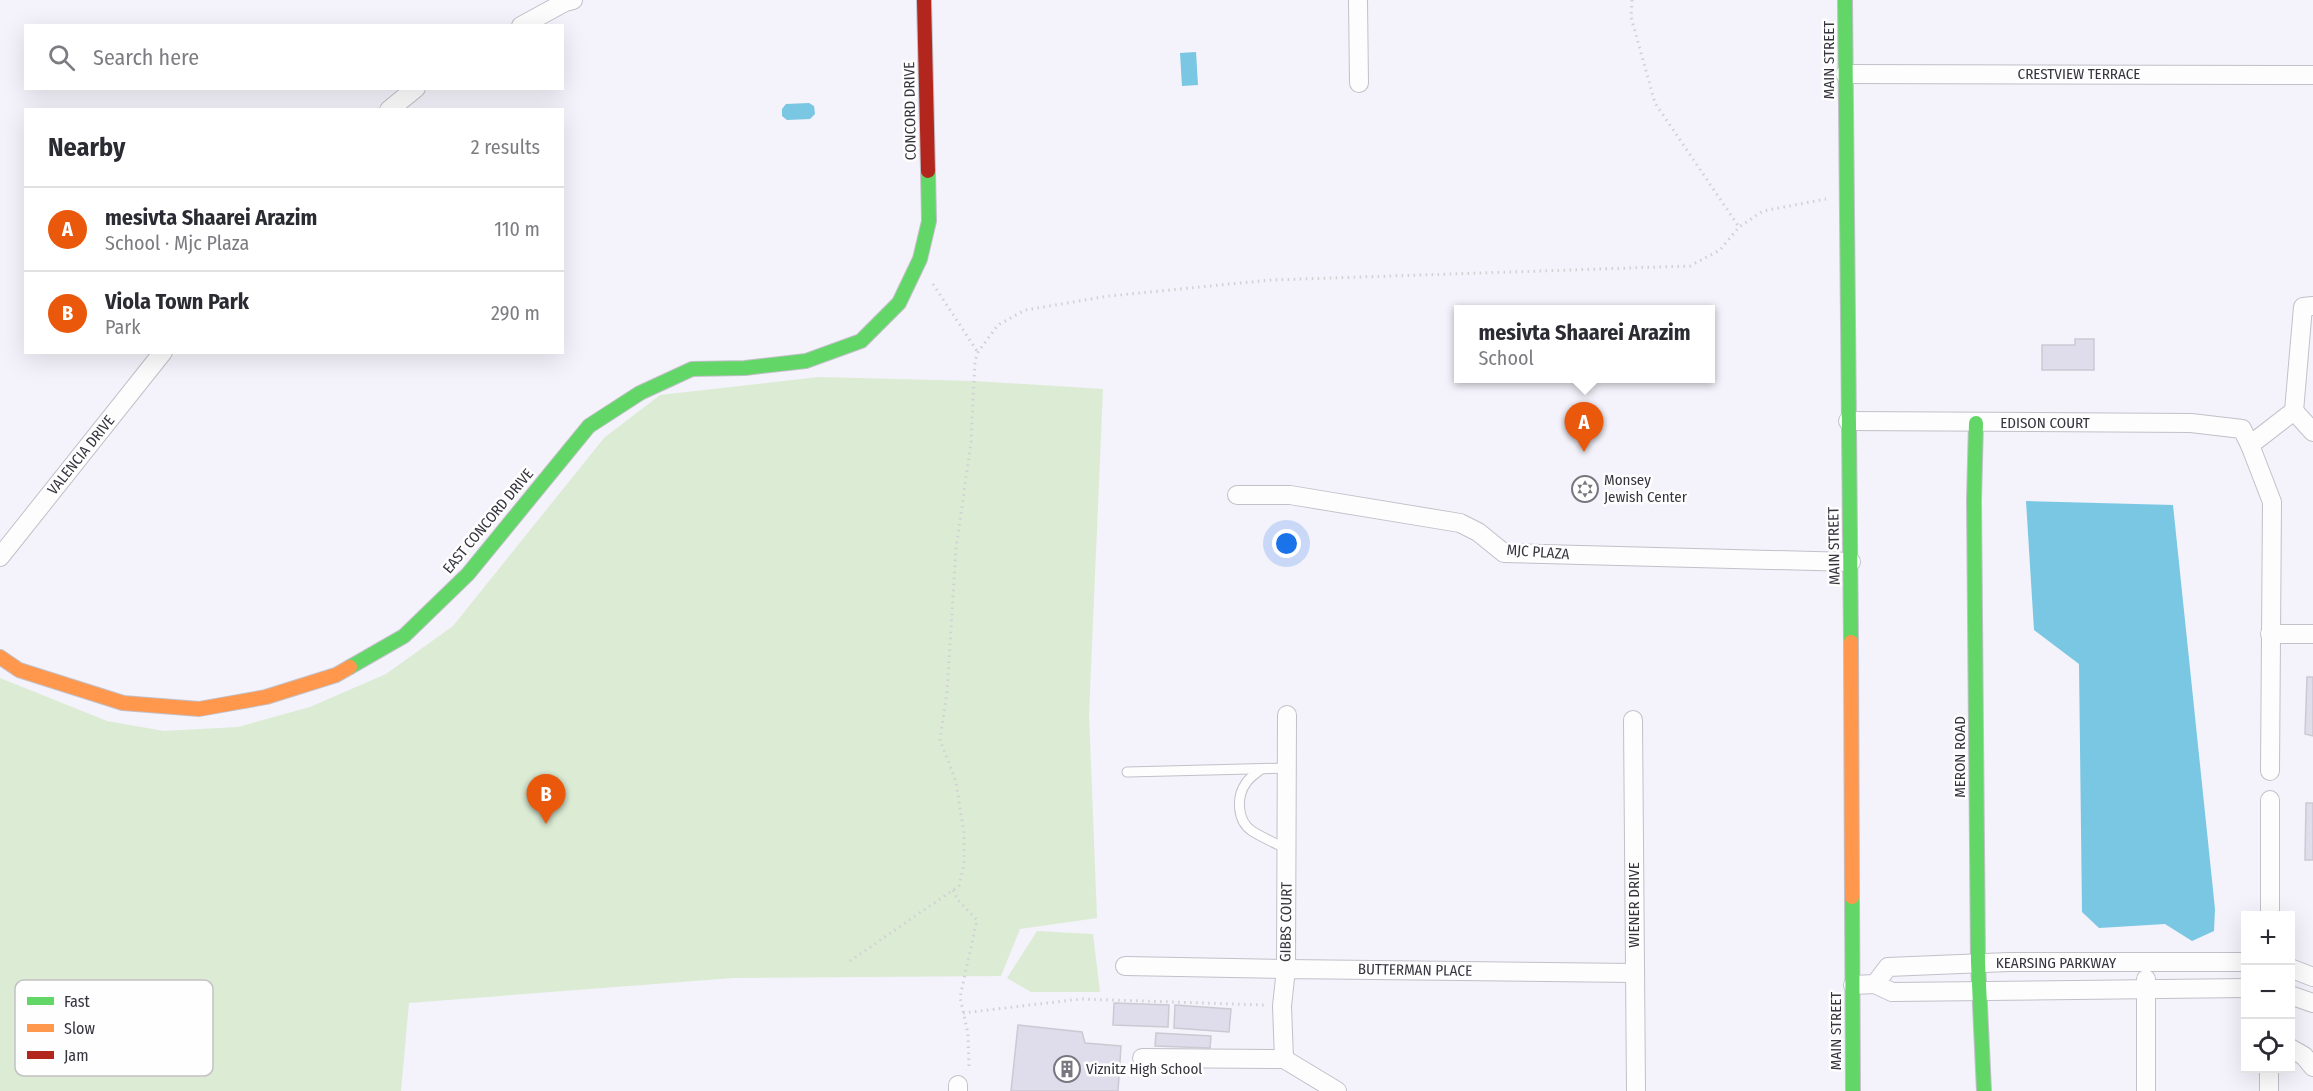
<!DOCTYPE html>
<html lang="en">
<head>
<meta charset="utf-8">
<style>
	body { margin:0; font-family:"Fira Sans Condensed",sans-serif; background:#f2f2f3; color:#2b2b33 }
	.controls { position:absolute; right:18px; bottom:18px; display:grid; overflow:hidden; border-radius:0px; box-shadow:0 6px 24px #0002 }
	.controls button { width:54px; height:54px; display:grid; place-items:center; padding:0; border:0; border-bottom:2px solid #e1e1e2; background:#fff; color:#2b2b33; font:30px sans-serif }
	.you { position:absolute; left:1287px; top:544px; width:21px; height:21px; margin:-15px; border:4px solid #fff; border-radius:50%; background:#1a73e8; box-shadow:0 0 0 9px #1a73e833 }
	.badge { display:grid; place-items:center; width:39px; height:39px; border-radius:50%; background:#ea580c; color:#fff; font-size:20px; font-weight:700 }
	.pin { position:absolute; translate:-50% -50px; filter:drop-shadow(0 2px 3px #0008) }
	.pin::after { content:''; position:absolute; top:32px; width:21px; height:18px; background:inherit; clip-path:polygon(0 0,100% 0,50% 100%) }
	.popup { position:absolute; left:1454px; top:305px; width:261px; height:78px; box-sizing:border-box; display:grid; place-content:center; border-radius:0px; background:#fff; filter:drop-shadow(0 2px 4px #0005); font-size:20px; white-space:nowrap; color:#7c7c81 }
	.popup b { font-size:22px; color:#2b2b33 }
	.popup::after { content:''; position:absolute; left:50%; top:100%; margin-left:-12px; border:12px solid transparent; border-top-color:#fff }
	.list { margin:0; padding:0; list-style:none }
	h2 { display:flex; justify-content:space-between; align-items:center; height:78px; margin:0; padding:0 24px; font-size:26px }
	h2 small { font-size:20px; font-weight:400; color:#7c7c81 }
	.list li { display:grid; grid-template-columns:39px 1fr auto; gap:18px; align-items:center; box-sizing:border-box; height:84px; padding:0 24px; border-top:2px solid #e1e1e2 }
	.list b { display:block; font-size:22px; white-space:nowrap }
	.list p { margin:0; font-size:20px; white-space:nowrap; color:#7c7c81 }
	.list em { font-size:20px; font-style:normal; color:#7c7c81 }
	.icon { flex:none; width:33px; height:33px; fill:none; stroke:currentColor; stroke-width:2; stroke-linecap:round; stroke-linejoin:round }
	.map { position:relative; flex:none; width:2313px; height:1091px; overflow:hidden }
	.search { position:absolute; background:#fff; box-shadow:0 6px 24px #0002; left:24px; top:24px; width:540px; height:66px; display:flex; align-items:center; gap:15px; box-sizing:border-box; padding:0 21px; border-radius:0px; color:#7c7c81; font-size:22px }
	.panel { position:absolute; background:#fff; box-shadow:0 6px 24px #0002; left:24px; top:108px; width:540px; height:246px; border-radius:0px }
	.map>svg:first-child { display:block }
	.green { fill:#dbebd4 }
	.water { fill:#79c7e3 }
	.building { fill:#dfddec; stroke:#cbcad2; stroke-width:1.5 }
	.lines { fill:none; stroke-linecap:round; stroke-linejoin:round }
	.lane-casing { stroke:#c2c0c8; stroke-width:11 }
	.street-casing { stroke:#c2c0c8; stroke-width:20 }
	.fast-casing { stroke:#c2c0c8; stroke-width:16 }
	.slow-casing { stroke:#c2c0c8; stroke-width:16 }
	.jam-casing { stroke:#c2c0c8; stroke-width:16 }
	.path { stroke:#d1d1d4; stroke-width:3; stroke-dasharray:1.5 4.5; stroke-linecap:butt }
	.lane { stroke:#fdfdfe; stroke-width:9 }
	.street { stroke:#fdfdfe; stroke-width:18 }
	.fast { stroke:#63d668; stroke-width:14 }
	.slow { stroke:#ff974d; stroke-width:14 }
	.jam { stroke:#b3261e; stroke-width:14 }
	.labels { text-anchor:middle; stroke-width:5; stroke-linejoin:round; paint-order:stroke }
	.street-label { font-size:15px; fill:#36353e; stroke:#fefefe }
	.poi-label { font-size:15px; fill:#36353e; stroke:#fefefe; text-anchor:start }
	.key { fill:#fefefe; stroke:#c2c2c4; stroke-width:1.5 }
	.key-label { font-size:16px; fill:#36353e }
</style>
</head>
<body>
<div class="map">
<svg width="2313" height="1091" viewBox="0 0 2313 1091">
	<rect width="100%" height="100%" fill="#f4f2fa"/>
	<g class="green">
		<path d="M 819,377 L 974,381 L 1103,389 L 1089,714 L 1097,918 L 1020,929 L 1001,976 L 733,978 L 409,1003 L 401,1091 L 0,1091 L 0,678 L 107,721 L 164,731 L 238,727 L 310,707 L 386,674 L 453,626 L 604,438 L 660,395 Z"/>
		<path d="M 1037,931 L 1093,934 L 1100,992 L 1031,992 L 1007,978 Z"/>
	</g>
	<g class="water">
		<path d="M 1196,52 L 1198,85 L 1182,86 L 1180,53 Z"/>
		<path d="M 809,103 L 814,106 L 815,114 L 810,119 L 787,120 L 782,116 L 782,109 L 786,104 Z"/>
		<path d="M 2026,501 L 2173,505 L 2215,909 L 2214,931 L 2192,941 L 2165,924 L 2099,928 L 2082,912 L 2079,664 L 2034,630 Z"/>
	</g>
	<g class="building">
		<path d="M 2075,339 L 2094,339 L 2094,370 L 2042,370 L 2042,345 L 2075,345 Z"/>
		<path d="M 2307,677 L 2313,677 L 2313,736 L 2305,734 Z"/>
		<path d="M 2306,803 L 2313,803 L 2313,860 L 2305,860 Z"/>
		<path d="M 1114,1003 L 1169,1005 L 1168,1027 L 1113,1025 Z"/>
		<path d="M 1175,1005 L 1231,1009 L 1229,1032 L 1174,1028 Z"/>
		<path d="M 1018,1025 L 1082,1032 L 1085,1043 L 1121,1046 L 1118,1091 L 1011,1091 Z"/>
		<path d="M 1156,1033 L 1211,1036 L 1210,1048 L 1155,1046 Z"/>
	</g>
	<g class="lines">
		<defs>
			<g id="lane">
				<path d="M 1260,770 C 1255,774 1249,778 1246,783 C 1236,797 1237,821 1252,831 C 1263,838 1275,843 1287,849"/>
				<path d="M 1127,772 L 1287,768"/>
			</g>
			<g id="street">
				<path d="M 1358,0 L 1359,83"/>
				<path d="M 521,26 L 565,2 L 573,0"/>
				<path d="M 1845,74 L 2313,75"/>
				<path d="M 389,110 L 416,88"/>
				<path d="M 2294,411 L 2313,432"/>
				<path d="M 1848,421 L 2191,423 L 2242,429 L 2250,445 L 2294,411 L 2303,307 L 2313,306"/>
				<path d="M 2250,445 L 2272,502 L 2270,771"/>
				<path d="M 1237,495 L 1290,495 L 1460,523 L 1478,532 L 1504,553 L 1851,562"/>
				<path d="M 0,557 L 163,352"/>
				<path d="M 2270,634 L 2313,634"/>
				<path d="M 1633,720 L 1636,1091"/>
				<path d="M 2270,800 L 2270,916"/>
				<path d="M 1125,966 L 1286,969 L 1287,715"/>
				<path d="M 2290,968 L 2313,977"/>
				<path d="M 2146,979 L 2146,1091"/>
				<path d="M 1875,984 L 1888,967 L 2009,962 L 2246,962"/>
				<path d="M 1853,985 L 1875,984 L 1892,992 L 2246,988"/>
				<path d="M 2290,995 L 2313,1003"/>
				<path d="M 2290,1048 L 2304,1056 L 2313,1067"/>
				<path d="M 1142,1058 L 1284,1059 L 1337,1091"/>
				<path d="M 1284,1059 L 1282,1006 L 1286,969 L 1634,973"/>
				<path d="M 958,1091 L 958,1085"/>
				<path d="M 2269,1091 L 2269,1068"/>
			</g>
			<g id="fast">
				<path d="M 1845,0 L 1851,642"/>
				<path d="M 1976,423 L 1974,500 L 1978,963 L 1984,1091"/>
				<path d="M 350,667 L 404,636 L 468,574 L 589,426 L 640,393 L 692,369 L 745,368 L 806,361 L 861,341 L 899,303 L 920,259 L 929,221 L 928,171"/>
				<path d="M 1852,897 L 1853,1091"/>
			</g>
			<g id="slow">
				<path d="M 1851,642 L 1852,897"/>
				<path d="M 0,657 L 19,670 L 123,703 L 199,709 L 266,697 L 336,675 L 350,667"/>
			</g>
			<path id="jam" d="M 924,0 L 928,171"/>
		</defs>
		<use href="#lane" class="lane-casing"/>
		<use href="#street" class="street-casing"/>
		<use href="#fast" class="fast-casing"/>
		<use href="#slow" class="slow-casing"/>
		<use href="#jam" class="jam-casing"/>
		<g class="path">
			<path d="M 1632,0 L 1631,17 L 1655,103 L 1739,227"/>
			<path d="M 933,284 L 977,351"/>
			<path d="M 953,890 L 958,900 L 977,920 L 960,997 L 968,1034 L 969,1067 L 967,1070"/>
			<path d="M 850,961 L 959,886 L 964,864 L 964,834 L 956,782 L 940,740 L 947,692 L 956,549 L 971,442 L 975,361 L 978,352 L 998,325 L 1025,310 L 1109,296 L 1271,280 L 1690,266 L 1720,250 L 1739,227 L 1763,211 L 1826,199"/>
			<path d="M 963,1013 L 1081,999 L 1264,1005"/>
		</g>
		<use href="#lane" class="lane"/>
		<use href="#street" class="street"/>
		<use href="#fast" class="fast"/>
		<use href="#slow" class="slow"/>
		<use href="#jam" class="jam"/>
	</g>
	<defs>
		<symbol id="synagogue-ring" viewBox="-11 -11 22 22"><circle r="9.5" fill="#fefefe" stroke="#787780" stroke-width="1.5"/><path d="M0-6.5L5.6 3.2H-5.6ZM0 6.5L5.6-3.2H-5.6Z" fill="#787780"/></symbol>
		<symbol id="building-ring" viewBox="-11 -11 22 22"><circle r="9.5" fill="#fefefe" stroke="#787780" stroke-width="1.5"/><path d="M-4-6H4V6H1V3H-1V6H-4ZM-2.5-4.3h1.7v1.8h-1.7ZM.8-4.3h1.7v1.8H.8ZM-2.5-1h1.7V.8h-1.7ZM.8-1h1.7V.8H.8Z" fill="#787780"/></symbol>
	</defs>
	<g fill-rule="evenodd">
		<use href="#synagogue-ring" x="1570" y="474" width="30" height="30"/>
		<use href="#building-ring" x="1052" y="1054" width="30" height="30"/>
	</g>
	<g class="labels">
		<g class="street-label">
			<text transform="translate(1829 60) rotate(-90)" y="5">MAIN STREET</text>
			<text x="2079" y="79">CRESTVIEW TERRACE</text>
			<text transform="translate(910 111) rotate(-91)" y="5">CONCORD DRIVE</text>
			<text x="2045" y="428">EDISON COURT</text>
			<text transform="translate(81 455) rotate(-51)" y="5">VALENCIA DRIVE</text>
			<text transform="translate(488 521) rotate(-50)" y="5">EAST CONCORD DRIVE</text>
			<text transform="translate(1834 546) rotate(-91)" y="5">MAIN STREET</text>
			<text transform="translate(1538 552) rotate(4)" y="5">MJC PLAZA</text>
			<text transform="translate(1960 757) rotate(-90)" y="5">MERON ROAD</text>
			<text transform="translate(1634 905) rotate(-90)" y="5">WIENER DRIVE</text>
			<text transform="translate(1286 922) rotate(-89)" y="5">GIBBS COURT</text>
			<text x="2056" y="968">KEARSING PARKWAY</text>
			<text transform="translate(1415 970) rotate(1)" y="5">BUTTERMAN PLACE</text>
			<text transform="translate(1836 1031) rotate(-90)" y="5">MAIN STREET</text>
		</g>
		<g class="poi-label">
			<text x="1604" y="485">Monsey<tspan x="1604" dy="17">Jewish Center</tspan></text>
			<text x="1086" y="1074">Viznitz High School</text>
		</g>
	</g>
	<rect x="15" y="980" width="198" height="96" rx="9" class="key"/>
	<rect x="27" y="997" width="27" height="8" fill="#63d668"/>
	<rect x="27" y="1024" width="27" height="8" fill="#ff974d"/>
	<rect x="27" y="1051" width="27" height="8" fill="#b3261e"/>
	<g class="key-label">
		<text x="64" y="1007">Fast</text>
		<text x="64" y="1034">Slow</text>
		<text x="64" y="1061">Jam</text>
	</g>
</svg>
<div class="controls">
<button>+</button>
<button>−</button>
<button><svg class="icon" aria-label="locate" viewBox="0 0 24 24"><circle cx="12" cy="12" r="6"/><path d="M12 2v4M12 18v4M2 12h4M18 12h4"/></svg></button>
</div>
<div class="you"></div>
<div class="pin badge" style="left:1584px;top:452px">A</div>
<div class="popup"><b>mesivta Shaarei Arazim</b>School</div>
<div class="pin badge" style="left:546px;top:824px">B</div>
<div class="search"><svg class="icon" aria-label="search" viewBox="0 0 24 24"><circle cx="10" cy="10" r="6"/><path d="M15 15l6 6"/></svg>Search here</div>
<section class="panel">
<h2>Nearby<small>2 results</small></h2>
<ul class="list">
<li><span class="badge">A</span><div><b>mesivta Shaarei Arazim</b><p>School · Mjc Plaza</p></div><em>110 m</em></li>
<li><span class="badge">B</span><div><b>Viola Town Park</b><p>Park</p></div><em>290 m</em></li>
</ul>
</section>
</div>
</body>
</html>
